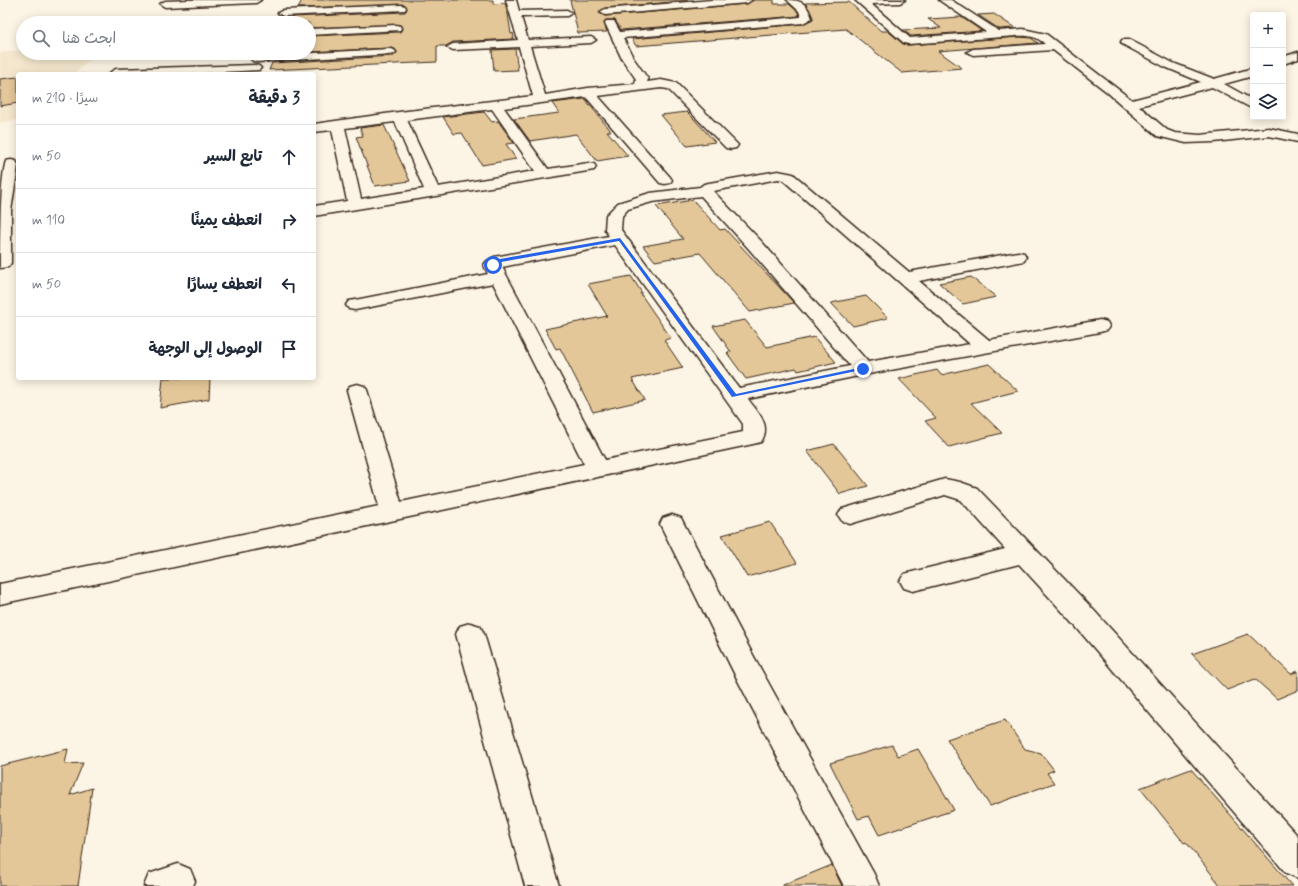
<!DOCTYPE html>
<html lang="ar">
<head>
<meta charset="utf-8">
<style>
	body { margin:0; font-family:Mynerve,"Playpen Sans Arabic",sans-serif; background:#f2f2f3; color:#1f2937; direction:rtl }
	.controls { position:absolute; right:12px; top:12px; display:grid; overflow:hidden; border-radius:4px; box-shadow:0 2px 10px #0003 }
	.controls button { width:36px; height:36px; display:grid; place-items:center; padding:0; border:0; border-bottom:1px solid #e0e1e3; background:#fff; color:#1f2937; font:20px sans-serif }
	.stop { position:absolute; width:12px; height:12px; margin:-9px; border:3px solid #2563eb; border-radius:50%; background:#fff }
	.stop.end { background:#2563eb; border-color:#fff; box-shadow:0 1px 4px #0008 }
	.list { margin:0; padding:0; list-style:none }
	h2 { display:flex; justify-content:space-between; align-items:center; height:52px; margin:0; padding:0 16px; font-size:17px }
	h2 small { font-size:13px; font-weight:400; color:#747a83 }
	.list li { display:grid; grid-template-columns:26px 1fr auto; gap:12px; align-items:center; box-sizing:border-box; height:64px; padding:0 16px; border-top:1px solid #e0e1e3 }
	.list b { display:block; font-size:15px; white-space:nowrap }
	.list em { font-size:13px; font-style:normal; color:#747a83 }
	.icon { flex:none; width:22px; height:22px; fill:none; stroke:currentColor; stroke-width:2; stroke-linecap:round; stroke-linejoin:round }
	.map { position:relative; flex:none; width:1298px; height:886px; overflow:hidden; direction:ltr }
	.search { position:absolute; background:#fff; box-shadow:0 2px 10px #0003; left:16px; top:16px; width:300px; height:44px; display:flex; align-items:center; gap:10px; box-sizing:border-box; padding:0 14px; border-radius:22px; color:#747a83; font-size:15px }
	.panel { position:absolute; background:#fff; box-shadow:0 2px 10px #0003; left:16px; top:72px; width:300px; height:308px; border-radius:4px; direction:rtl }
	.map>svg:first-child { display:block }
	.built { fill:#f5e7ce }
	.building { fill:#e4c798; stroke:#3b2a1e }
	.lines { fill:none; stroke-linecap:round; stroke-linejoin:round }
	.street-casing { stroke:#3b2a1e; stroke-width:3 }
	.street { fill:#fcf5e5; fill-rule:evenodd }
	.route { fill:#2563eb }
</style>
</head>
<body>
<div class="map">
<svg width="1298" height="886" viewBox="0 0 1298 886">
	<rect width="100%" height="100%" fill="#fcf5e5"/>
	<filter id="ink" filterUnits="userSpaceOnUse"><feTurbulence type="fractalNoise" baseFrequency=".025" numOctaves="2"/><feDisplacementMap in="SourceGraphic" scale="8" xChannelSelector="R" yChannelSelector="G"/><feConvolveMatrix kernelMatrix="1 2 1 2 8 2 1 2 1" color-interpolation-filters="sRGB"/></filter>
	<g filter="url(#ink)">
		<path class="built" d="M 23,50 L 23,53 L 97,53 L 73,74 L 18,74 L 18,120 L 0,123 L 0,53 Z"/>
		<g class="building">
			<path d="M 302,0 L 493,0 L 493,4 L 505,3 L 508,14 L 511,34 L 513,33 L 514,39 L 453,42 L 446,46 L 437,46 L 437,62 L 269,70 L 272,63 L 394,56 L 397,53 L 395,49 L 390,48 L 309,52 L 309,36 L 400,32 L 402,29 L 400,25 L 309,28 L 309,23 L 290,23 L 293,17 L 405,12 L 407,9 L 405,5 L 298,8 Z"/>
			<path d="M 570,0 L 694,0 L 605,8 L 599,13 L 605,16 L 747,4 L 753,0 L 774,0 L 774,4 L 789,4 L 798,12 L 799,16 L 621,30 L 615,20 L 606,20 L 604,24 L 607,32 L 578,33 Z"/>
			<path d="M 849,2 L 881,31 L 888,31 L 903,44 L 908,45 L 1020,37 L 1031,38 L 1038,43 L 938,51 L 962,68 L 902,73 L 846,29 L 636,46 L 632,39 L 803,24 L 813,19 L 809,9 L 805,3 Z"/>
			<path d="M 994,14 L 1015,28 L 999,29 L 978,15 Z"/>
			<path d="M 961,17 L 982,31 L 911,36 L 903,30 L 941,28 L 928,19 Z"/>
			<path d="M 515,49 L 518,70 L 494,71 L 492,50 Z"/>
			<path d="M 18,77 L 18,103 L 0,106 L 0,79 Z"/>
			<path d="M 585,99 L 611,131 L 607,131 L 628,156 L 597,161 L 576,134 L 530,141 L 514,119 L 559,113 L 552,103 Z"/>
			<path d="M 484,112 L 492,122 L 498,121 L 514,143 L 506,144 L 516,159 L 482,165 L 462,133 L 454,134 L 443,117 Z"/>
			<path d="M 687,112 L 695,120 L 715,142 L 687,146 L 661,115 Z"/>
			<path d="M 384,125 L 410,181 L 375,186 L 356,137 L 363,136 L 360,128 Z"/>
			<path d="M 693,200 L 720,230 L 725,229 L 794,303 L 750,312 L 700,253 L 655,261 L 643,246 L 683,239 L 656,206 Z"/>
			<path d="M 631,276 L 642,293 L 640,293 L 671,338 L 664,340 L 683,368 L 632,379 L 645,400 L 593,412 L 560,348 L 556,349 L 545,329 L 607,316 L 588,284 Z"/>
			<path d="M 971,277 L 996,297 L 963,304 L 939,283 Z"/>
			<path d="M 866,296 L 888,318 L 853,326 L 831,303 Z"/>
			<path d="M 745,320 L 767,347 L 814,337 L 836,362 L 798,371 L 796,368 L 746,379 L 727,353 L 731,352 L 713,326 Z"/>
			<path d="M 989,364 L 1018,391 L 971,403 L 1002,433 L 949,447 L 925,421 L 936,418 L 899,379 L 937,370 L 941,375 Z"/>
			<path d="M 163,378 L 210,378 L 209,399 L 160,408 Z"/>
			<path d="M 834,444 L 868,486 L 840,494 L 807,451 Z"/>
			<path d="M 770,522 L 797,563 L 747,577 L 722,535 Z"/>
			<path d="M 1248,634 L 1291,674 L 1298,671 L 1298,690 L 1277,699 L 1255,679 L 1227,690 L 1192,654 Z"/>
			<path d="M 1005,720 L 1025,749 L 1041,753 L 1054,770 L 1047,773 L 1054,783 L 990,806 L 947,739 Z"/>
			<path d="M 892,745 L 898,756 L 918,749 L 954,810 L 879,835 L 869,816 L 858,819 L 830,763 Z"/>
			<path d="M 68,749 L 65,764 L 83,763 L 70,795 L 92,788 L 78,886 L 0,886 L 0,766 Z"/>
			<path d="M 1191,769 L 1292,886 L 1221,886 L 1186,842 L 1184,843 L 1140,788 Z"/>
			<path d="M 832,865 L 842,886 L 783,886 L 783,885 Z"/>
		</g>
		<g class="lines">
			<defs>
				<g id="street">
					<path d="M 189,0 L 261,0 L 256,3 L 165,7 L 160,4 L 165,1 Z"/>
					<path d="M 506,0 L 516,0 L 519,11 L 567,10 L 572,13 L 567,16 L 521,17 L 528,40 L 591,37 L 596,40 L 591,43 L 530,46 L 545,95 L 588,88 L 635,84 L 636,79 L 622,59 L 605,23 L 606,21 L 614,21 L 620,32 L 801,17 L 799,11 L 787,0 C 802,0 807,4 812,18 L 803,23 L 623,38 L 634,59 L 648,79 L 647,82 L 661,80 L 676,83 L 738,145 L 736,148 L 731,149 L 726,148 L 668,89 L 661,88 L 598,96 L 670,177 L 672,180 L 670,183 L 665,184 L 660,183 L 586,97 L 504,108 L 548,169 L 589,163 L 594,164 L 596,167 L 594,170 L 314,216 L 314,206 L 347,201 L 332,130 L 314,132 L 314,124 L 399,112 L 533,96 L 519,47 L 453,50 L 447,47 L 453,44 L 518,40 ZM 492,109 L 535,171 L 438,187 L 407,120 ZM 395,122 L 424,189 L 361,199 L 345,128 Z"/>
					<path d="M 712,0 L 752,0 L 747,3 L 605,15 L 600,12 L 605,9 Z"/>
					<path d="M 855,0 L 905,0 L 900,3 L 871,4 L 910,38 L 986,32 L 939,0 L 951,0 L 999,31 L 1023,29 L 1046,34 L 1132,100 L 1201,82 L 1165,67 L 1122,44 L 1121,42 L 1122,40 L 1130,40 L 1173,63 L 1214,79 L 1253,68 L 1253,76 L 1224,84 L 1253,100 L 1253,109 L 1212,87 L 1139,106 L 1167,130 L 1175,133 L 1200,135 L 1269,128 L 1298,134 L 1298,142 L 1269,136 L 1214,142 L 1186,143 L 1157,136 L 1107,92 L 1053,50 L 973,55 L 967,52 L 973,49 L 1045,44 C 1036,36 1028,35 1016,36 L 908,44 L 904,43 Z"/>
					<path d="M 401,5 L 405,6 L 406,8 L 405,10 L 283,16 L 278,13 L 283,10 Z"/>
					<path d="M 396,25 L 400,26 L 401,28 L 400,30 L 309,35 L 309,29 Z"/>
					<path d="M 390,49 L 394,50 L 396,52 L 394,54 L 257,62 L 253,61 L 251,59 L 253,57 L 257,56 Z"/>
					<path d="M 1298,52 L 1298,59 L 1283,64 L 1283,57 Z"/>
					<path d="M 255,65 L 259,66 L 261,68 L 259,70 L 185,74 L 110,73 L 112,71 L 116,69 Z"/>
					<path d="M 11,160 L 16,161 L 18,165 L 11,211 L 11,263 L 8,267 L 0,268 C 0,246 0,177 6,161 Z"/>
					<path d="M 778,171 L 793,174 L 909,272 L 1018,252 L 1024,253 L 1026,257 L 1024,261 L 919,281 L 989,340 L 1100,320 L 1107,322 L 1109,326 L 1107,330 L 1100,332 L 863,375 L 748,399 C 758,413 772,425 761,442 L 753,444 L 0,604 L 0,584 L 379,506 L 347,390 L 350,386 L 357,384 L 364,386 L 367,390 L 401,502 L 584,464 L 493,283 L 355,310 L 349,309 L 346,305 L 349,301 L 355,300 L 488,274 L 484,265 L 487,261 L 494,257 L 609,236 L 605,230 L 606,215 L 618,203 L 650,193 L 700,187 L 704,184 L 709,183 ZM 778,179 L 783,180 L 970,344 L 868,362 L 761,241 L 713,191 ZM 701,196 L 749,249 L 850,366 L 739,388 L 621,230 L 622,216 L 628,209 L 652,202 ZM 615,245 L 743,424 L 743,432 L 605,460 L 502,267 Z"/>
					<path d="M 945,479 L 960,482 L 977,488 L 1089,605 L 1298,836 L 1298,878 L 1286,873 L 1071,621 L 1019,564 L 913,591 L 904,588 L 900,581 L 904,574 L 1005,549 L 961,500 L 945,495 L 850,524 L 842,521 L 838,515 L 842,509 Z"/>
					<path d="M 672,515 L 681,518 L 684,524 L 753,655 L 874,874 L 879,886 L 844,886 L 733,671 L 660,524 L 663,518 Z"/>
					<path d="M 470,623 L 480,626 L 484,634 L 559,886 L 525,886 L 456,634 L 460,626 Z"/>
					<path d="M 178,864 L 190,869 L 195,881 L 193,886 L 144,886 L 149,874 Z"/>
				</g>
			</defs>
			<use href="#street" class="street-casing"/>
			<use href="#street" class="street"/>
		</g>
	</g>
	<path class="route" d="M 620,238 L 736,394 L 863,367 L 866,369 L 732,397 L 619,241 L 501,262 L 493,266 L 491,265 L 500,259 Z"/>
</svg>
<div class="controls">
<button>+</button>
<button>−</button>
<button><svg class="icon" aria-label="layers" viewBox="0 0 24 24"><path d="M12 4l9 5-9 5-9-5zM3 14l9 5 9-5"/></svg></button>
</div>
<div class="stop" style="left:493px;top:265px"></div>
<div class="stop end" style="left:863px;top:369px"></div>
<div class="search"><svg class="icon" aria-label="search" viewBox="0 0 24 24"><circle cx="10" cy="10" r="6"/><path d="M15 15l6 6"/></svg>ابحث هنا</div>
<section class="panel">
<h2>3 دقيقة<small>سيرًا · 210 m</small></h2>
<ul class="list">
<li><svg class="icon" aria-label="ahead" viewBox="0 0 24 24"><path d="M12 20V5M6 11l6-6 6 6"/></svg><div><b>تابع السير</b></div><em>50 m</em></li>
<li><svg class="icon" aria-label="right" viewBox="0 0 24 24"><path d="M7 20v-9h11M14 6l5 5-5 5"/></svg><div><b>انعطف يمينًا</b></div><em>110 m</em></li>
<li><svg class="icon" aria-label="left" viewBox="0 0 24 24"><path d="M17 20v-9H6M10 6l-5 5 5 5"/></svg><div><b>انعطف يسارًا</b></div><em>50 m</em></li>
<li><svg class="icon" aria-label="arrive" viewBox="0 0 24 24"><path d="M6 21V4h12l-3 4 3 4H6"/></svg><div><b>الوصول إلى الوجهة</b></div></li>
</ul>
</section>
</div>
</body>
</html>
